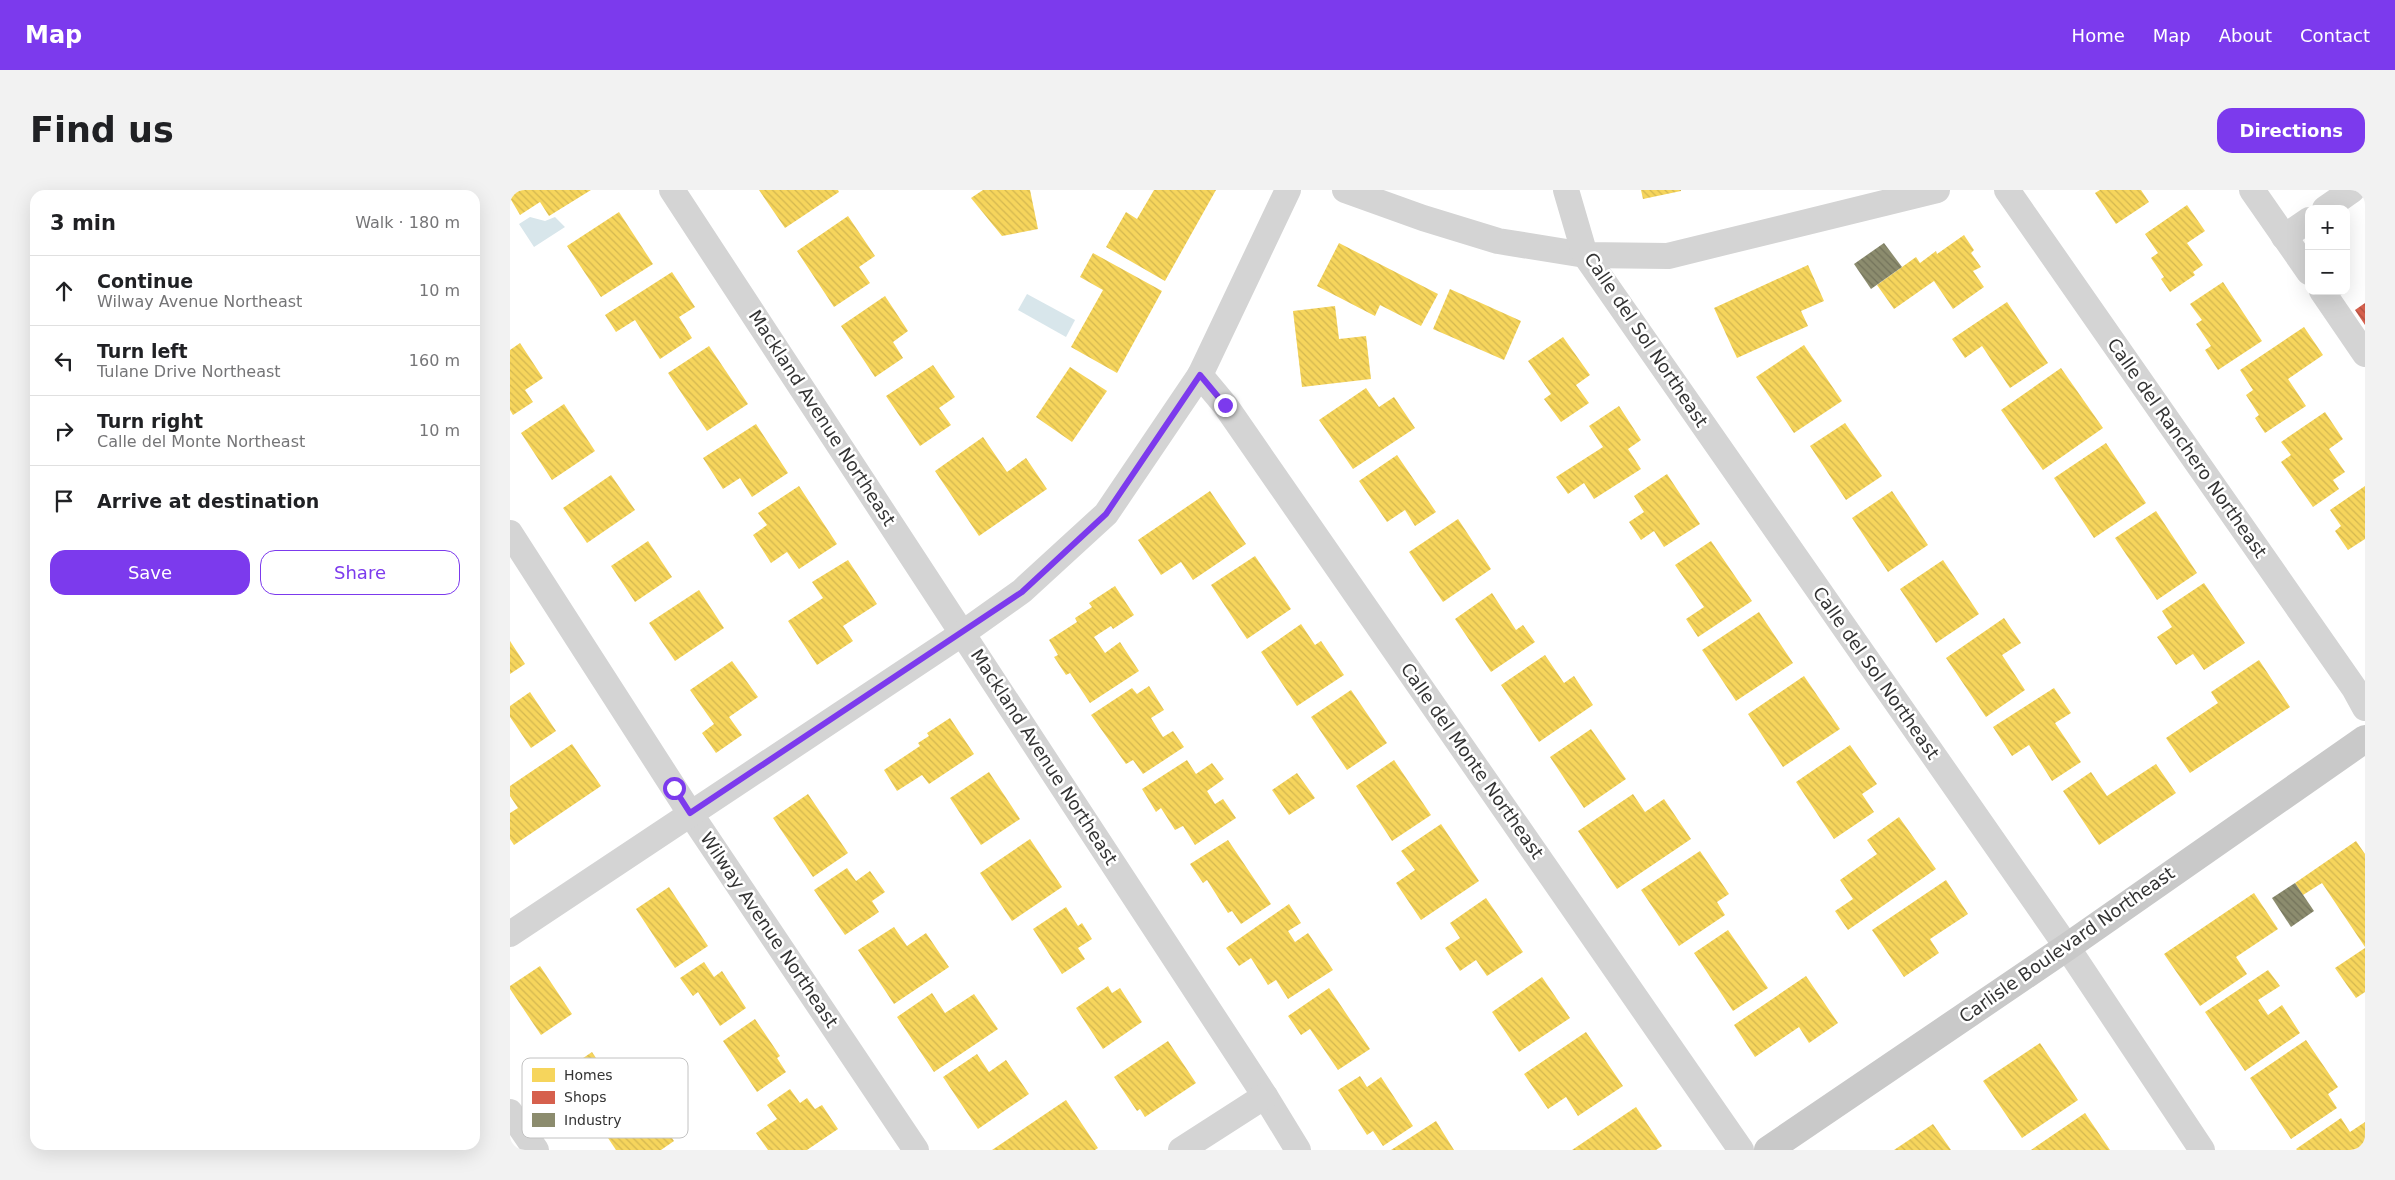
<!DOCTYPE html>
<html lang="en">
<head>
<meta charset="utf-8">
<style>
	body { margin:0; font-family:"DejaVu Sans",sans-serif; background:#f2f2f2; color:#202124 }
	.controls { position:absolute; right:15px; top:15px; display:grid; overflow:hidden; border-radius:10px; box-shadow:0 5px 20px #0002 }
	.controls button { width:45px; height:45px; display:grid; place-items:center; padding:0; border:0; border-bottom:1px solid #e0e0e0; background:#fff; color:#202124; font:25px sans-serif }
	.stop { position:absolute; width:15px; height:15px; margin:-11px; border:4px solid #7c3aed; border-radius:50%; background:#fff }
	.stop.end { background:#7c3aed; border-color:#fff; box-shadow:0 1px 5px #0008 }
	.list { margin:0; padding:0; list-style:none }
	h2 { display:flex; justify-content:space-between; align-items:center; height:65px; margin:0; padding:0 20px; font-size:21px }
	h2 small { font-size:16px; font-weight:400; color:#757577 }
	.list li { display:grid; grid-template-columns:32px 1fr auto; gap:15px; align-items:center; box-sizing:border-box; height:70px; padding:0 20px; border-top:1px solid #e0e0e0 }
	.list b { display:block; font-size:19px; white-space:nowrap }
	.list p { margin:0; font-size:16px; white-space:nowrap; color:#757577 }
	.list em { font-size:16px; font-style:normal; color:#757577 }
	.actions { display:flex; gap:10px; padding:15px 20px }
	.actions a { flex:1; padding:11px 0; border:1px solid #7c3aed; border-radius:15px; text-align:center; font-size:18px; color:#7c3aed }
	.actions .main { background:#7c3aed; color:#fff }
	.icon { flex:none; width:28px; height:28px; fill:none; stroke:currentColor; stroke-width:2; stroke-linecap:round; stroke-linejoin:round }
	.map { position:relative; flex:none; width:1855px; height:960px; overflow:hidden; border-radius:15px }
	header { display:flex; align-items:center; gap:30px; box-sizing:border-box; height:70px; padding:0 25px; background:#7c3aed; color:#fff }
	header strong { font-size:24px }
	nav { display:flex; gap:28px; margin-inline-start:auto; font-size:18px }
	.intro { display:flex; align-items:center; justify-content:space-between; box-sizing:border-box; height:120px; padding:0 30px }
	h1 { margin:0; font-size:35px }
	.button { padding:12px 22px; border-radius:15px; background:#7c3aed; color:#fff; font-size:18px; font-weight:700 }
	main { display:flex; gap:30px; padding:0 30px }
	aside { flex:1; background:#fff; border-radius:15px; box-shadow:0 5px 20px #0002 }
	.map>svg:first-child { display:block }
	.water { fill:#d8e6eb }
	.homes { fill:url(#homes-back-hatch) }
	.shops { fill:url(#shops-back-hatch) }
	.industry { fill:url(#industry-back-hatch) }
	.lines { fill:none; stroke-linecap:round; stroke-linejoin:round }
	.minor { stroke:#d4d4d4; stroke-width:26 }
	.major { stroke:#c9c9c9; stroke-width:28 }
	.route { stroke:#7c3aed; stroke-width:6 }
	.labels { text-anchor:middle; stroke-width:5; stroke-linejoin:round; paint-order:stroke }
	.street-label { font-size:18px; fill:#333; stroke:#fff }
	.key { fill:#fff; stroke:#c2c2c2; stroke-width:1 }
	.key-label { font-size:14px; fill:#333 }
</style>
</head>
<body>
<header>
<strong>Map</strong>
<nav><a>Home</a><a>Map</a><a>About</a><a>Contact</a></nav>
</header>
<div class="intro"><h1>Find us</h1><a class="button">Directions</a></div>
<main>
<aside>
<h2>3 min<small>Walk · 180 m</small></h2>
<ul class="list">
<li><svg class="icon" aria-label="ahead" viewBox="0 0 24 24"><path d="M12 20V5M6 11l6-6 6 6"/></svg><div><b>Continue</b><p>Wilway Avenue Northeast</p></div><em>10 m</em></li>
<li><svg class="icon" aria-label="left" viewBox="0 0 24 24"><path d="M17 20v-9H6M10 6l-5 5 5 5"/></svg><div><b>Turn left</b><p>Tulane Drive Northeast</p></div><em>160 m</em></li>
<li><svg class="icon" aria-label="right" viewBox="0 0 24 24"><path d="M7 20v-9h11M14 6l5 5-5 5"/></svg><div><b>Turn right</b><p>Calle del Monte Northeast</p></div><em>10 m</em></li>
<li><svg class="icon" aria-label="arrive" viewBox="0 0 24 24"><path d="M6 21V4h12l-3 4 3 4H6"/></svg><div><b>Arrive at destination</b></div></li>
</ul>
<div class="actions"><a class="main">Save</a><a>Share</a></div>
</aside>
<div class="map">
<svg width="1855" height="960" viewBox="0 0 1855 960">
	<defs>
		<pattern id="homes-back-hatch" width="6" height="6" patternUnits="userSpaceOnUse" patternTransform="scale(1.25)"><rect width="6" height="6" fill="#f6d55c"/><path d="M-1 5l2 2M0 0l6 6M5-1l2 2" fill="none" stroke="#d3b750"/></pattern>
		<pattern id="shops-back-hatch" width="6" height="6" patternUnits="userSpaceOnUse" patternTransform="scale(1.25)"><rect width="6" height="6" fill="#d6604d"/><path d="M-1 5l2 2M0 0l6 6M5-1l2 2" fill="none" stroke="#ae5041"/></pattern>
		<pattern id="industry-back-hatch" width="6" height="6" patternUnits="userSpaceOnUse" patternTransform="scale(1.25)"><rect width="6" height="6" fill="#8c8c6e"/><path d="M-1 5l2 2M0 0l6 6M5-1l2 2" fill="none" stroke="#73735b"/></pattern>
	</defs>
	<rect width="100%" height="100%" fill="#fff"/>
	<g class="water">
		<path d="M 20,27 L 35,31 L 45,27 L 55,37 L 24,57 L 9,34 Z"/>
		<path d="M 517,104 L 565,130 L 556,147 L 508,120 Z"/>
	</g>
	<g class="homes">
		<path d="M 0,0 L 81,0 L 39,26 L 30,12 L 10,25 L 0,8 Z"/>
		<path d="M 249,0 L 328,0 L 329,2 L 275,38 Z"/>
		<path d="M 473,0 L 520,0 L 528,39 L 492,46 L 461,8 Z"/>
		<path d="M 644,0 L 706,0 L 655,91 L 596,57 L 616,22 L 627,29 Z"/>
		<path d="M 1131,0 L 1171,0 L 1171,1 L 1133,9 Z"/>
		<path d="M 1590,0 L 1631,0 L 1639,12 L 1606,34 L 1585,3 Z"/>
		<path d="M 1677,15 L 1695,41 L 1677,53 L 1693,75 L 1683,82 L 1685,85 L 1660,102 L 1651,89 L 1654,87 L 1641,68 L 1648,63 L 1635,44 Z"/>
		<path d="M 109,22 L 143,74 L 91,107 L 57,56 Z"/>
		<path d="M 338,26 L 365,66 L 349,77 L 360,93 L 324,117 L 287,61 Z"/>
		<path d="M 1454,45 L 1464,60 L 1461,63 L 1471,77 L 1463,81 L 1474,97 L 1443,119 L 1424,91 L 1384,119 L 1367,95 L 1406,67 L 1410,73 L 1426,61 L 1427,64 Z"/>
		<path d="M 829,53 L 928,104 L 911,136 L 870,115 L 865,126 L 807,96 Z"/>
		<path d="M 583,63 L 652,101 L 607,183 L 561,157 L 593,100 L 570,87 Z"/>
		<path d="M 1298,75 L 1314,111 L 1291,121 L 1298,136 L 1227,168 L 1204,118 Z"/>
		<path d="M 162,82 L 185,117 L 169,127 L 182,148 L 150,169 L 125,130 L 106,142 L 95,125 Z"/>
		<path d="M 1713,92 L 1752,151 L 1708,180 L 1695,160 L 1701,156 L 1686,134 L 1692,130 L 1680,114 Z"/>
		<path d="M 940,99 L 1011,131 L 994,170 L 923,139 Z"/>
		<path d="M 375,106 L 398,141 L 383,152 L 393,168 L 365,187 L 331,136 Z"/>
		<path d="M 1497,112 L 1538,173 L 1500,198 L 1472,156 L 1455,168 L 1442,149 Z"/>
		<path d="M 825,116 L 829,149 L 856,146 L 861,189 L 792,197 L 783,121 Z"/>
		<path d="M 1794,137 L 1813,165 L 1778,189 L 1796,216 L 1755,243 L 1745,228 L 1749,225 L 1736,205 L 1743,200 L 1730,180 Z"/>
		<path d="M 1053,147 L 1080,185 L 1066,195 L 1079,213 L 1051,232 L 1034,209 L 1041,204 L 1018,171 Z"/>
		<path d="M 10,153 L 33,188 L 15,200 L 23,212 L 3,225 L 0,220 L 0,160 Z"/>
		<path d="M 1294,155 L 1332,211 L 1284,243 L 1246,187 Z"/>
		<path d="M 199,156 L 238,214 L 197,241 L 158,183 Z"/>
		<path d="M 423,175 L 445,207 L 429,218 L 441,235 L 410,256 L 376,206 Z"/>
		<path d="M 560,177 L 597,201 L 562,252 L 526,227 Z"/>
		<path d="M 1551,178 L 1593,238 L 1533,280 L 1491,220 Z"/>
		<path d="M 856,198 L 869,217 L 884,207 L 905,238 L 843,279 L 809,230 Z"/>
		<path d="M 54,214 L 85,261 L 42,290 L 11,243 Z"/>
		<path d="M 1109,216 L 1131,250 L 1118,259 L 1131,279 L 1084,309 L 1074,293 L 1058,304 L 1046,287 L 1093,257 L 1079,236 Z"/>
		<path d="M 1815,222 L 1833,249 L 1819,259 L 1835,282 L 1823,290 L 1829,299 L 1803,317 L 1771,272 L 1781,265 L 1771,252 Z"/>
		<path d="M 1335,233 L 1372,286 L 1336,310 L 1300,256 Z"/>
		<path d="M 246,234 L 278,283 L 242,307 L 230,288 L 213,299 L 193,268 Z"/>
		<path d="M 473,247 L 497,282 L 516,268 L 537,299 L 469,346 L 425,281 Z"/>
		<path d="M 1596,253 L 1636,313 L 1584,348 L 1544,288 Z"/>
		<path d="M 887,265 L 926,322 L 905,336 L 895,320 L 877,332 L 849,291 Z"/>
		<path d="M 1157,284 L 1190,334 L 1154,357 L 1144,341 L 1131,350 L 1119,332 L 1134,322 L 1124,306 Z"/>
		<path d="M 101,285 L 125,320 L 77,353 L 53,318 Z"/>
		<path d="M 289,296 L 327,354 L 289,379 L 277,362 L 261,373 L 243,345 L 257,335 L 248,323 Z"/>
		<path d="M 1855,296 L 1855,349 L 1838,360 L 1825,341 L 1831,336 L 1820,320 Z"/>
		<path d="M 700,301 L 736,354 L 683,390 L 671,372 L 651,385 L 628,350 Z"/>
		<path d="M 1382,301 L 1418,355 L 1378,382 L 1342,328 Z"/>
		<path d="M 1646,321 L 1687,383 L 1647,410 L 1605,348 Z"/>
		<path d="M 948,329 L 981,379 L 933,412 L 899,362 Z"/>
		<path d="M 138,351 L 162,387 L 125,412 L 101,376 Z"/>
		<path d="M 1201,351 L 1242,411 L 1188,447 L 1176,429 L 1194,417 L 1165,375 Z"/>
		<path d="M 745,366 L 781,419 L 737,449 L 701,395 Z"/>
		<path d="M 338,370 L 367,414 L 333,436 L 343,451 L 307,475 L 278,431 L 313,408 L 302,392 Z"/>
		<path d="M 1433,370 L 1469,424 L 1426,453 L 1390,399 Z"/>
		<path d="M 1694,393 L 1735,453 L 1694,480 L 1683,464 L 1666,475 L 1647,447 L 1662,437 L 1652,421 Z"/>
		<path d="M 605,396 L 624,425 L 603,439 L 601,436 L 584,447 L 595,463 L 610,452 L 629,481 L 580,513 L 560,483 L 556,485 L 544,467 L 548,465 L 539,450 L 567,432 L 565,428 L 582,417 L 579,413 Z"/>
		<path d="M 189,400 L 214,438 L 165,471 L 139,433 Z"/>
		<path d="M 982,403 L 1006,440 L 1013,435 L 1025,452 L 981,482 L 945,429 Z"/>
		<path d="M 1249,422 L 1283,473 L 1226,511 L 1192,460 Z"/>
		<path d="M 1494,428 L 1511,453 L 1492,465 L 1515,500 L 1476,527 L 1436,468 Z"/>
		<path d="M 791,434 L 805,455 L 811,451 L 834,485 L 787,516 L 751,462 Z"/>
		<path d="M 0,451 L 15,474 L 0,484 Z"/>
		<path d="M 1035,465 L 1054,493 L 1064,486 L 1083,515 L 1029,552 L 991,495 Z"/>
		<path d="M 1749,470 L 1780,517 L 1680,583 L 1656,548 L 1708,513 L 1701,502 Z"/>
		<path d="M 222,471 L 248,507 L 219,527 L 232,545 L 206,563 L 192,543 L 204,534 L 180,500 Z"/>
		<path d="M 1294,486 L 1330,539 L 1273,577 L 1238,524 Z"/>
		<path d="M 639,496 L 654,520 L 641,528 L 653,547 L 663,541 L 674,557 L 633,584 L 623,570 L 616,574 L 581,525 L 622,498 L 627,504 Z"/>
		<path d="M 1544,498 L 1561,523 L 1545,533 L 1571,572 L 1542,591 L 1519,555 L 1502,566 L 1483,537 Z"/>
		<path d="M 841,500 L 877,553 L 837,580 L 801,527 Z"/>
		<path d="M 20,502 L 46,541 L 21,558 L 0,527 L 0,516 Z"/>
		<path d="M 440,528 L 464,564 L 419,594 L 412,585 L 387,601 L 374,580 L 410,556 L 408,553 L 419,546 L 417,543 Z"/>
		<path d="M 1081,539 L 1116,589 L 1074,618 L 1040,567 Z"/>
		<path d="M 62,554 L 91,596 L 4,655 L 0,649 L 0,623 L 8,618 L 0,606 L 0,596 Z"/>
		<path d="M 1340,555 L 1367,594 L 1352,604 L 1364,622 L 1324,649 L 1286,592 Z"/>
		<path d="M 677,570 L 686,584 L 702,573 L 714,589 L 697,601 L 705,614 L 713,609 L 726,628 L 685,655 L 673,636 L 665,640 L 651,618 L 646,622 L 632,599 Z"/>
		<path d="M 884,570 L 921,625 L 882,651 L 846,596 Z"/>
		<path d="M 1646,574 L 1666,603 L 1589,655 L 1553,601 L 1581,582 L 1597,606 Z"/>
		<path d="M 479,582 L 510,629 L 471,655 L 440,608 Z"/>
		<path d="M 787,583 L 805,608 L 779,625 L 762,600 Z"/>
		<path d="M 298,604 L 338,663 L 303,687 L 263,628 Z"/>
		<path d="M 1123,604 L 1135,622 L 1154,609 L 1181,649 L 1107,699 L 1068,641 Z"/>
		<path d="M 1389,627 L 1426,679 L 1338,740 L 1325,721 L 1343,709 L 1330,690 L 1367,664 L 1357,650 Z"/>
		<path d="M 931,634 L 969,691 L 911,730 L 886,693 L 905,680 L 891,661 Z"/>
		<path d="M 520,649 L 552,697 L 502,731 L 470,683 Z"/>
		<path d="M 718,650 L 761,714 L 731,734 L 722,721 L 718,723 L 697,690 L 693,693 L 680,674 Z"/>
		<path d="M 1846,651 L 1855,664 L 1855,757 L 1812,693 L 1793,705 L 1785,693 Z"/>
		<path d="M 1190,661 L 1219,704 L 1207,712 L 1215,725 L 1169,756 L 1131,700 Z"/>
		<path d="M 337,678 L 346,691 L 360,681 L 375,702 L 362,711 L 369,722 L 335,745 L 304,700 Z"/>
		<path d="M 1436,690 L 1458,724 L 1420,749 L 1429,763 L 1394,787 L 1362,740 Z"/>
		<path d="M 159,697 L 198,756 L 165,778 L 126,719 Z"/>
		<path d="M 1744,703 L 1768,739 L 1726,767 L 1737,784 L 1690,816 L 1654,764 Z"/>
		<path d="M 976,708 L 1013,762 L 977,786 L 966,770 L 950,781 L 935,758 L 950,748 L 940,733 Z"/>
		<path d="M 779,714 L 791,733 L 778,741 L 785,752 L 798,743 L 823,780 L 778,809 L 766,790 L 758,795 L 741,768 L 729,776 L 716,758 Z"/>
		<path d="M 556,717 L 568,736 L 572,733 L 582,749 L 568,758 L 575,769 L 552,784 L 523,739 Z"/>
		<path d="M 384,737 L 397,756 L 416,743 L 439,777 L 384,814 L 348,760 Z"/>
		<path d="M 1218,740 L 1258,798 L 1223,821 L 1184,763 Z"/>
		<path d="M 1855,758 L 1855,802 L 1846,808 L 1825,778 Z"/>
		<path d="M 194,772 L 204,787 L 212,781 L 236,818 L 210,836 L 188,802 L 183,806 L 170,788 Z"/>
		<path d="M 30,776 L 62,824 L 31,845 L 0,799 L 0,796 Z"/>
		<path d="M 1758,780 L 1770,796 L 1748,810 L 1758,825 L 1772,815 L 1790,843 L 1735,881 L 1695,822 Z"/>
		<path d="M 1296,786 L 1328,833 L 1299,853 L 1289,837 L 1245,867 L 1224,835 Z"/>
		<path d="M 1032,787 L 1060,828 L 1009,862 L 982,822 Z"/>
		<path d="M 598,796 L 602,803 L 610,798 L 632,832 L 593,859 L 566,818 Z"/>
		<path d="M 819,798 L 860,859 L 828,880 L 800,839 L 791,845 L 778,826 Z"/>
		<path d="M 422,803 L 435,823 L 464,804 L 488,839 L 424,882 L 387,827 Z"/>
		<path d="M 245,829 L 270,866 L 267,868 L 276,882 L 247,902 L 213,851 Z"/>
		<path d="M 1076,842 L 1113,896 L 1068,926 L 1056,907 L 1038,919 L 1014,884 Z"/>
		<path d="M 1796,850 L 1828,897 L 1818,904 L 1827,918 L 1781,949 L 1740,888 Z"/>
		<path d="M 658,851 L 686,893 L 635,927 L 630,919 L 627,921 L 604,887 Z"/>
		<path d="M 1530,853 L 1568,910 L 1512,948 L 1473,891 Z"/>
		<path d="M 82,862 L 110,904 L 79,925 L 51,883 Z"/>
		<path d="M 467,864 L 479,882 L 496,870 L 519,904 L 468,939 L 433,887 Z"/>
		<path d="M 850,886 L 857,897 L 871,887 L 903,936 L 873,956 L 863,941 L 857,945 L 828,900 Z"/>
		<path d="M 280,899 L 290,913 L 297,908 L 305,919 L 312,915 L 328,939 L 297,960 L 258,960 L 246,943 L 267,929 L 257,915 Z"/>
		<path d="M 556,910 L 588,958 L 585,960 L 482,960 Z"/>
		<path d="M 140,915 L 164,951 L 151,960 L 106,960 L 96,945 Z"/>
		<path d="M 1126,917 L 1152,956 L 1146,960 L 1062,960 Z"/>
		<path d="M 1575,923 L 1600,960 L 1521,960 Z"/>
		<path d="M 1831,928 L 1840,942 L 1855,932 L 1855,960 L 1787,960 L 1786,959 Z"/>
		<path d="M 926,931 L 944,960 L 881,960 Z"/>
		<path d="M 1423,934 L 1441,960 L 1384,960 Z"/>
	</g>
	<path class="shops" d="M 1855,113 L 1855,135 L 1845,120 Z"/>
	<g class="industry">
		<path d="M 1374,53 L 1392,77 L 1361,99 L 1344,74 Z"/>
		<path d="M 1785,693 L 1804,721 L 1781,737 L 1762,708 Z"/>
	</g>
	<g class="lines">
		<g class="minor">
			<path d="M 162,0 L 755,906 L 788,960"/>
			<path d="M 835,0 L 913,28 L 988,51 L 1075,65 L 1158,66 L 1427,0"/>
			<path d="M 1056,0 L 1075,65 L 1557,757 L 1692,960"/>
			<path d="M 1497,0 L 1844,498 L 1855,518"/>
			<path d="M 1742,0 L 1799,82"/>
			<path d="M 1815,19 L 1842,0"/>
			<path d="M 1774,47 L 1799,30"/>
			<path d="M 1812,101 L 1855,164"/>
			<path d="M 690,185 L 715,215 L 1231,960"/>
			<path d="M 0,343 L 180,623 L 406,960"/>
			<path d="M 0,744 L 453,443 L 512,401 L 596,324 L 690,185 L 778,0"/>
			<path d="M 0,922 L 26,960"/>
			<path d="M 671,960 L 755,906"/>
		</g>
		<path class="major" d="M 1258,960 L 1557,757 L 1855,549"/>
	</g>
	<g class="lines">
		<path class="route" d="M 164,598 L 180,623 L 512,402 L 596,324 L 690,185 L 715,215"/>
	</g>
	<g class="labels">
		<g class="street-label">
			<text transform="translate(1136 150) rotate(56)" y="6">Calle del Sol Northeast</text>
			<text transform="translate(312 228) rotate(57)" y="6">Mackland Avenue Northeast</text>
			<text transform="translate(1677 258) rotate(55)" y="6">Calle del Ranchero Northeast</text>
			<text transform="translate(1366 483) rotate(55)" y="6">Calle del Sol Northeast</text>
			<text transform="translate(534 567) rotate(57)" y="6">Mackland Avenue Northeast</text>
			<text transform="translate(962 571) rotate(55)" y="6">Calle del Monte Northeast</text>
			<text transform="translate(259 740) rotate(56)" y="6">Wilway Avenue Northeast</text>
			<text transform="translate(1557 755) rotate(-35)" y="6">Carlisle Boulevard Northeast</text>
		</g>
	</g>
	<rect x="12" y="868" width="166" height="80" rx="8" class="key"/>
	<rect x="22" y="878" width="23" height="14" fill="#f6d55c"/>
	<rect x="22" y="901" width="23" height="13" fill="#d6604d"/>
	<rect x="22" y="923" width="23" height="14" fill="#8c8c6e"/>
	<g class="key-label">
		<text x="54" y="890">Homes</text>
		<text x="54" y="912">Shops</text>
		<text x="54" y="935">Industry</text>
	</g>
</svg>
<div class="controls">
<button>+</button>
<button>−</button>
</div>
<div class="stop" style="left:164px;top:598px"></div>
<div class="stop end" style="left:715px;top:215px"></div>
</div>
</main>
</body>
</html>
